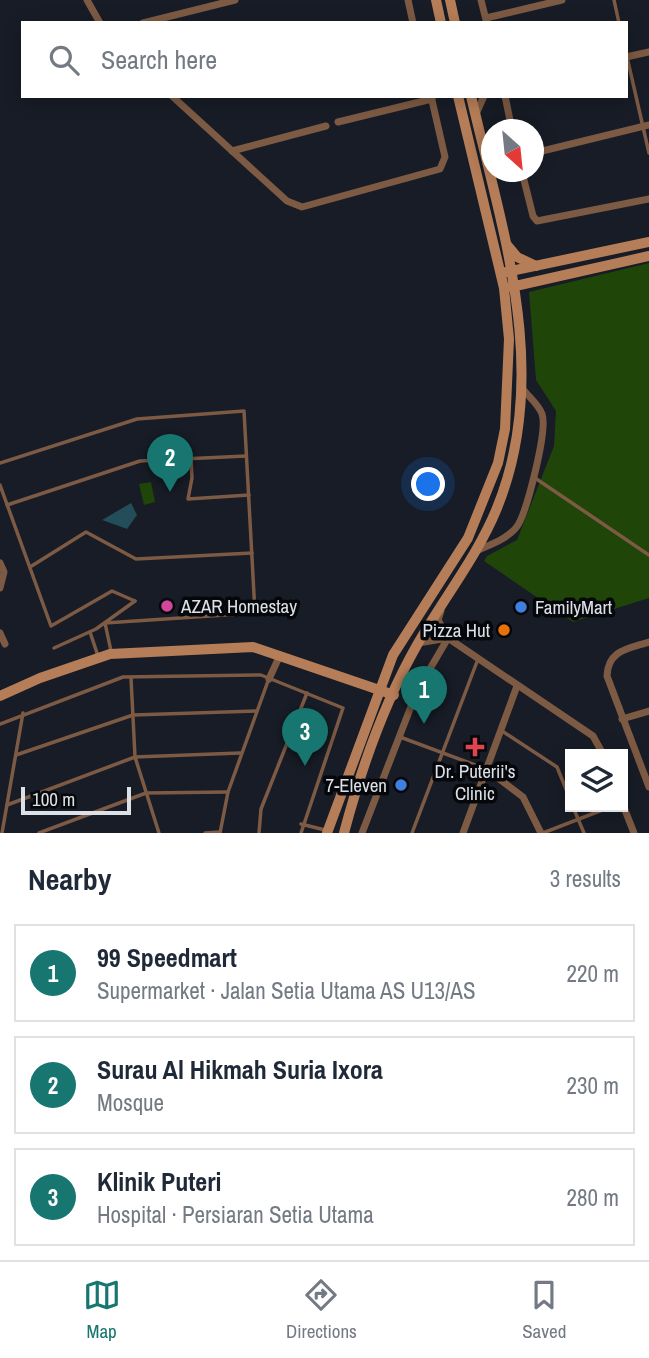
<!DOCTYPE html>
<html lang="en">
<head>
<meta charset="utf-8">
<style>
	body { margin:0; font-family:"Archivo Narrow",sans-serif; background:#f6f6f7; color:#1f2937 }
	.controls { position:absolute; right:21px; bottom:21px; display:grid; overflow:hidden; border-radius:0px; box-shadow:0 4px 18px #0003 }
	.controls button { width:63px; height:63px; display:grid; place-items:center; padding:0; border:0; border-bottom:2px solid #e0e1e3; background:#fff; color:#1f2937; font:35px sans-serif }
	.compass { position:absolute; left:481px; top:119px; width:63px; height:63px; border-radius:50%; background:#fff; box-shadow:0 4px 18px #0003; rotate:153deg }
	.scale { position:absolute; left:21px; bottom:18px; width:110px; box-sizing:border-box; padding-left:7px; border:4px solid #dce0e7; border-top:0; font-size:19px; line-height:24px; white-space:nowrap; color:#dce0e7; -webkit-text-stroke:5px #05070a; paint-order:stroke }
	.you { position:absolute; left:429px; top:485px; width:24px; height:24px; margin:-18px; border:5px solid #fff; border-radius:50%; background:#1a73e8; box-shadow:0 0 0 10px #1a73e833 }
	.badge { display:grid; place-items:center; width:46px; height:46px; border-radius:50%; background:#17766f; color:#fff; font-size:23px; font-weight:700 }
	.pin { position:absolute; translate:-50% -58px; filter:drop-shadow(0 2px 4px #0008) }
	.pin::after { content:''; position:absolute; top:37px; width:24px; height:21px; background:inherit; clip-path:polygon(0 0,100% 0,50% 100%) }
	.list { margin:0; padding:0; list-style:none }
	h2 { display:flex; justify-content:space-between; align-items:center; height:91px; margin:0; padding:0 28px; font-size:30px }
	h2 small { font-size:23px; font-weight:400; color:#747a83 }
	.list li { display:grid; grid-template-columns:46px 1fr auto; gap:21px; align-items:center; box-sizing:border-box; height:98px; margin:0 14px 14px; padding:0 14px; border:2px solid #e0e1e3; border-radius:0px }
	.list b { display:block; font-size:26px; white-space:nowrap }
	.list p { margin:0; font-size:23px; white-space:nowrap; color:#747a83 }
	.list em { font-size:23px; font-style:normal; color:#747a83 }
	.icon { flex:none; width:38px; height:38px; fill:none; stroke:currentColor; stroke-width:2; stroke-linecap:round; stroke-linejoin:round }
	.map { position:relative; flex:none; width:649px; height:833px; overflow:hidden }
	.search { position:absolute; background:#fff; box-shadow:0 4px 18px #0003; left:21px; right:21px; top:21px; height:77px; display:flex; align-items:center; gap:18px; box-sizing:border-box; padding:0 24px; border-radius:0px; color:#747a83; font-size:26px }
	.sheet { height:427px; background:#fff }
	nav { display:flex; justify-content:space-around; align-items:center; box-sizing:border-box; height:98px; border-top:2px solid #e0e1e3; background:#fff; font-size:19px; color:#747a83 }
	nav a { display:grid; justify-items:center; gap:4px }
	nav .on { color:#17766f }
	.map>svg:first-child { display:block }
	.green { fill:#1f4509 }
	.water { fill:#224d59 }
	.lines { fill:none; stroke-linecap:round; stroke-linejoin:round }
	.lane { stroke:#7d5a43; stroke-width:3.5 }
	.street { stroke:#7d5a43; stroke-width:7 }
	.secondary { stroke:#b67e58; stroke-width:10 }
	.hotel-dot { fill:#d1479c; stroke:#05070a; stroke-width:2.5 }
	.shop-dot { fill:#3f7fe0; stroke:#05070a; stroke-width:2.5 }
	.food-dot { fill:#e8710a; stroke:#05070a; stroke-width:2.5 }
	.health-dot { fill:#e0444e; stroke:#05070a; stroke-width:2.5 }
	.labels { text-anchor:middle; stroke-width:7; stroke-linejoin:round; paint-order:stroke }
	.poi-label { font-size:19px; fill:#dce0e7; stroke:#05070a; text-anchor:start }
</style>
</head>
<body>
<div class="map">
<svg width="649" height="833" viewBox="0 0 649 833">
	<rect width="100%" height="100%" fill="#171c26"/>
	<g class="green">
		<path d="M 649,263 L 649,598 L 573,622 L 484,561 L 487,556 L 517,540 L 554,446 L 556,411 L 536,380 L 529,292 Z"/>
		<path d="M 151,482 L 155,502 L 144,505 L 139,484 Z"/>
	</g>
	<path class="water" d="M 131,503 L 137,515 L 127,529 L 102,520 Z"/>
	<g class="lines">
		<g class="lane">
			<path d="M 614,0 L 619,23"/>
			<path d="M 627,57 L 649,153"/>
			<path d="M 191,459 L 192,478 L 188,499 L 249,495"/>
			<path d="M 0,463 L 137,419 L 244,411 L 255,613 L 105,623"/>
			<path d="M 535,478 L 649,555"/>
			<path d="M 0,485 L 51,626 L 112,591 L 135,601"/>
			<path d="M 7,505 L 140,461 L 246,456"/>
			<path d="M 30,567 L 86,532 L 136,559 L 252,553"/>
			<path d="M 105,623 L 111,651"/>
			<path d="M 90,632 L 98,656"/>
			<path d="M 54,648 L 96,629 L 135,601"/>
			<path d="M 131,678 L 135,757 L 159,833"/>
			<path d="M 0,724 L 123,677 L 261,675 L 343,708 L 301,833"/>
			<path d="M 502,731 L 557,767 L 570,799"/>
			<path d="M 400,737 L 486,769"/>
			<path d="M 16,755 L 133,715 L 256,711"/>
			<path d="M 7,805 L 135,757 L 240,753"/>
			<path d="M 573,807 L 584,833"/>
			<path d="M 301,824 L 325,830"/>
			<path d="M 2,833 L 23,713"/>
			<path d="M 39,833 L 146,793 L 228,792"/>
			<path d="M 205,833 L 220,832"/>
			<path d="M 220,833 L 228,792 L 268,681"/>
			<path d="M 259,833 L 261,809 L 307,693"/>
			<path d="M 412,833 L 478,659"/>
			<path d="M 543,833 L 610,807"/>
		</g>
		<g class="street">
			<path d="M 87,0 L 100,23"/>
			<path d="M 408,0 L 413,23"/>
			<path d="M 481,0 L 486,20"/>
			<path d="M 486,18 L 562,0"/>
			<path d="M 143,23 L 235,0"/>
			<path d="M 626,57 L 649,52"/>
			<path d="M 172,96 L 287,201 L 302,207 L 440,169 L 445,157 L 431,96"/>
			<path d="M 505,96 L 512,130"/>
			<path d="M 476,114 L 484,96"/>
			<path d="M 338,122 L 432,99"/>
			<path d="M 232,151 L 326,126"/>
			<path d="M 534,153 L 649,125"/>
			<path d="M 522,172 L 533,216 L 537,221 L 649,199"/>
			<path d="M 476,551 C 489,545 510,538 518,525 C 527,510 548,430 542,414 C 539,405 528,396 522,388"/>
			<path d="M 0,563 L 4,572 L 0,588"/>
			<path d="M 441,611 L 438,620 L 448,638 L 593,736 L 603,754"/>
			<path d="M 0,633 L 5,644"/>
			<path d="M 649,642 C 628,649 608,650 607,676 L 649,787"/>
			<path d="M 418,643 L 448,638"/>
			<path d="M 269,679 L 280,655"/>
			<path d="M 622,719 L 649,711"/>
			<path d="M 486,769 L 523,797 L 541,833"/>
			<path d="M 623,805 L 634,833"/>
			<path d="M 362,833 L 417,691 L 448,638"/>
			<path d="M 463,833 L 517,686"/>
		</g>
		<g class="secondary">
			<path d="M 436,0 L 441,23"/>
			<path d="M 450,0 L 455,23"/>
			<path d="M 507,245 L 517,257 L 536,266"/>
			<path d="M 506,272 L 649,242"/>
			<path d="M 511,287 L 649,256"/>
			<path d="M 0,696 L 40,678 L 110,654 L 253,647 L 394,695"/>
			<path d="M 327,833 L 393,655 L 468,538 L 498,463 L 505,429 L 509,339 L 504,288 L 458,96"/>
			<path d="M 344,833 C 361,769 384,703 417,645 C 443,599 477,557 497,508 C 552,373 502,230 471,96"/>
		</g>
	</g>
	<circle class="hotel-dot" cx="167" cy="606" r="7"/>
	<g class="shop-dot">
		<circle cx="521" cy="607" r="7"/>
		<circle cx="401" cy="785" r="7"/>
	</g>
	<circle class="food-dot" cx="504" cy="630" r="7"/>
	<path class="health-dot" d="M471.5 736.5h7v7h7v7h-7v7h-7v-7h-7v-7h7z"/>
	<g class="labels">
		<g class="poi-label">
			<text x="181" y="613">AZAR Homestay</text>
			<text x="535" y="614">FamilyMart</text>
			<text x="490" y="637" text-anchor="end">Pizza Hut</text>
			<text x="475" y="778" text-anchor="middle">Dr. Puterii's<tspan x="475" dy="22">Clinic</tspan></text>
			<text x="387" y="792" text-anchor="end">7-Eleven</text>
		</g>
	</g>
</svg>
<div class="controls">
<button><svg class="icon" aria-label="layers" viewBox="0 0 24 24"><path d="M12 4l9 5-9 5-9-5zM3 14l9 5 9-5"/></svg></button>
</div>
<svg class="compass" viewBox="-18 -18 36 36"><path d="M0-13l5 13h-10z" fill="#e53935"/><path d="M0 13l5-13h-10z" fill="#747a83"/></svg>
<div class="scale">100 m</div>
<div class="you"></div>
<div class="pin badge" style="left:424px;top:724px">1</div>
<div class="pin badge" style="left:170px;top:492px">2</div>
<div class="pin badge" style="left:305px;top:766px">3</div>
<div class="search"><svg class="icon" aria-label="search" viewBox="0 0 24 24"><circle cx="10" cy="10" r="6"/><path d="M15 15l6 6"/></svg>Search here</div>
</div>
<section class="sheet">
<h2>Nearby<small>3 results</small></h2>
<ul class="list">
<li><span class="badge">1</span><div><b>99 Speedmart</b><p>Supermarket · Jalan Setia Utama AS U13/AS</p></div><em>220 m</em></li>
<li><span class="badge">2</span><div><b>Surau Al Hikmah Suria Ixora</b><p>Mosque</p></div><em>230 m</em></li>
<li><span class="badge">3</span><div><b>Klinik Puteri</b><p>Hospital · Persiaran Setia Utama</p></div><em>280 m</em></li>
</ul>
</section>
<nav>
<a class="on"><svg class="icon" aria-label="map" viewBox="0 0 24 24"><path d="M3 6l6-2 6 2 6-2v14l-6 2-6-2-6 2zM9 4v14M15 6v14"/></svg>Map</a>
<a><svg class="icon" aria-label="directions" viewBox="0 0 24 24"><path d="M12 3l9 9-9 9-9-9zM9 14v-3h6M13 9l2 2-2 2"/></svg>Directions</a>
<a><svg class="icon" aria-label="saved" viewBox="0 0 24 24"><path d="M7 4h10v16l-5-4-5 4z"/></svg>Saved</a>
</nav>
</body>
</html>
